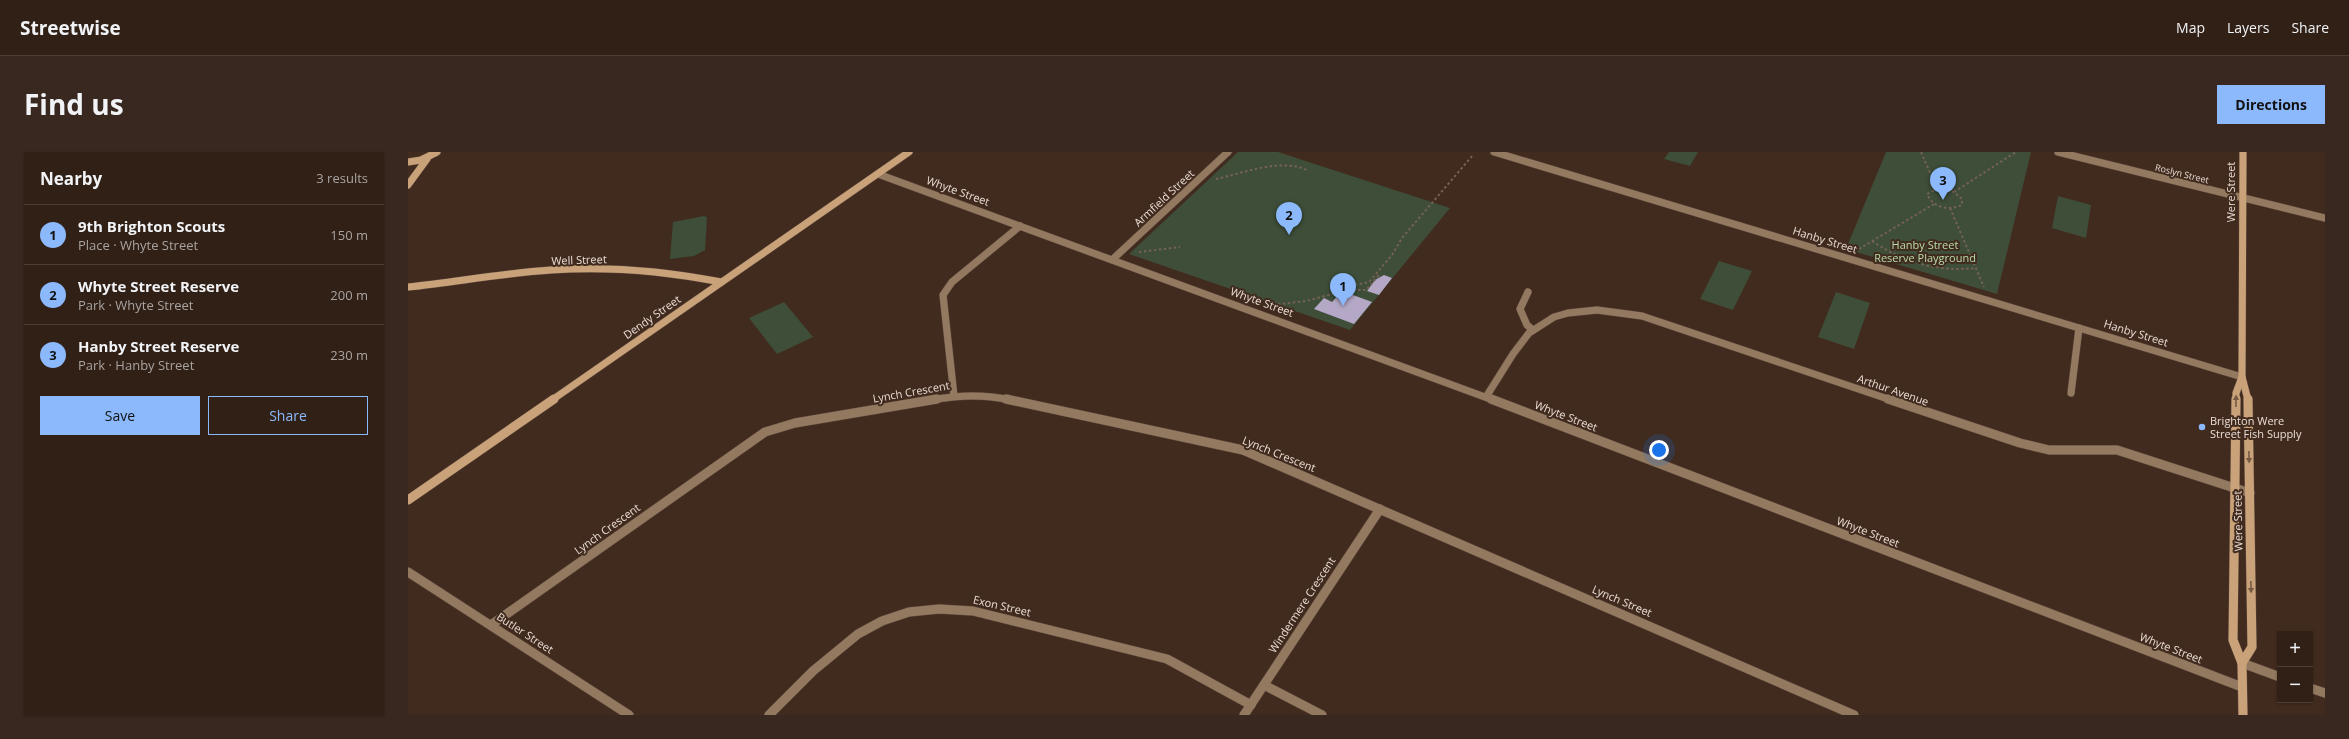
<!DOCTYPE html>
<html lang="en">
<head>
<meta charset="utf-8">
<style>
	body { margin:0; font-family:"Open Sans",sans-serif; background:#39281f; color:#f1f3f6 }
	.controls { position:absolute; right:12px; bottom:12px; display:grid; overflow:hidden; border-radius:0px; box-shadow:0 1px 3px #0004 }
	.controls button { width:36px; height:36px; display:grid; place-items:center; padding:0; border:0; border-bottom:1px solid #4c3e35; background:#312016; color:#f1f3f6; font:20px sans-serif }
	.you { position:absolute; left:1251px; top:298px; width:14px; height:14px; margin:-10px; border:3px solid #fff; border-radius:50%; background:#1a73e8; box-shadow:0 0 0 6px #1a73e833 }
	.badge { display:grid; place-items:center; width:26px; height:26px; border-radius:50%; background:#8cb9fc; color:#111; font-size:13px; font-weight:700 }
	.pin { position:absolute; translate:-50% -33px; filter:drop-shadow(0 1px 2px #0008) }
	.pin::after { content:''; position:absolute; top:21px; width:14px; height:12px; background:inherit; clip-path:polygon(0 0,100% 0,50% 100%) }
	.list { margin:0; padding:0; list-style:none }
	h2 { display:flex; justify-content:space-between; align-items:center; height:52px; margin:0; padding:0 16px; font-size:17px }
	h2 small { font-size:13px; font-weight:400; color:#a8a3a1 }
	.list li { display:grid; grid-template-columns:26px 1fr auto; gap:12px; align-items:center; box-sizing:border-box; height:60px; padding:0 16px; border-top:1px solid #4c3e35 }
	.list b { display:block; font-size:15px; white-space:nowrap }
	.list p { margin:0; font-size:13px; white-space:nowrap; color:#a8a3a1 }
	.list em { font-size:13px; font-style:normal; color:#a8a3a1 }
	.actions { display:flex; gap:8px; padding:12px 16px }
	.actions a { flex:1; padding:9px 0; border:1px solid #8cb9fc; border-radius:0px; text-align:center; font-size:14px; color:#8cb9fc }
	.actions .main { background:#8cb9fc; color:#111 }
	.map { position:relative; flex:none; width:1917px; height:563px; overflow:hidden; border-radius:0px }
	header { display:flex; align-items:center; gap:24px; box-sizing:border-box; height:56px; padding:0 20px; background:#312016; border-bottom:1px solid #4c3e35 }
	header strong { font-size:19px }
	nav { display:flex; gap:22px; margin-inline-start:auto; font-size:14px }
	.intro { display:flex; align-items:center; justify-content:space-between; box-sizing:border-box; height:96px; padding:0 24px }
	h1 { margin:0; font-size:28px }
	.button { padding:10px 18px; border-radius:0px; background:#8cb9fc; color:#111; font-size:14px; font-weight:700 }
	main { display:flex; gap:24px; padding:0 24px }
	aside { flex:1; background:#312016; border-radius:0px; box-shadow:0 1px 3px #0004 }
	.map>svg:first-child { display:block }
	.green { fill:#3e4e39 }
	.building { fill:#b4a8c6 }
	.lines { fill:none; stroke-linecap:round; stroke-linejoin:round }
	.street-far1-casing { stroke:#5c473b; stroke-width:8 }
	.street-casing { stroke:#5c473b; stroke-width:10 }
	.secondary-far1-casing { stroke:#5c473b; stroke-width:8 }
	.secondary-casing { stroke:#5c473b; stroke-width:10 }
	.path { stroke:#756156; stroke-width:2; stroke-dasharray:2.5 2.5; stroke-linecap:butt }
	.street-far1 { stroke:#927960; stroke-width:7 }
	.street { stroke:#927960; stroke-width:9 }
	.secondary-far1 { stroke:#c9a27a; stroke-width:7 }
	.secondary { stroke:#c9a27a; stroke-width:9 }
	.oneway { fill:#775b43 }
	.poi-dot { fill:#8cb9fc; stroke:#412b1e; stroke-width:1.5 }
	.labels { text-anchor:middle; stroke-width:4; stroke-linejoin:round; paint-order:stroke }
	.far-street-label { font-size:9px; fill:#ebddd5; stroke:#412b1e }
	.street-label { font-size:11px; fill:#ebddd5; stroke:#412b1e }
	.park-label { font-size:11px; fill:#baddad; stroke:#412b1e }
	.poi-label { font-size:11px; fill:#ebddd5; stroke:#412b1e; text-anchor:start }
</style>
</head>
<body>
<header>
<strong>Streetwise</strong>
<nav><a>Map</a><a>Layers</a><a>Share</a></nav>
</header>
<div class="intro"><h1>Find us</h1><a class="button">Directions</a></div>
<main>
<aside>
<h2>Nearby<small>3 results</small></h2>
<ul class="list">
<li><span class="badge">1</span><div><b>9th Brighton Scouts</b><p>Place · Whyte Street</p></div><em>150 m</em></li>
<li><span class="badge">2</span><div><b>Whyte Street Reserve</b><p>Park · Whyte Street</p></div><em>200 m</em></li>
<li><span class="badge">3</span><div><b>Hanby Street Reserve</b><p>Park · Hanby Street</p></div><em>230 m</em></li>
</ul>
<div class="actions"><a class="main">Save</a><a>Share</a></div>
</aside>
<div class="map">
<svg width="1917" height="563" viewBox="0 0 1917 563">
	<rect width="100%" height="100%" fill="#412b1e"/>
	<g class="green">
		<path d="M 830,0 L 870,0 L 1042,56 L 942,178 L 721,102 Z"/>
		<path d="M 1261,0 L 1290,0 L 1282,14 L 1256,7 Z"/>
		<path d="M 1478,0 L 1623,0 L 1589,142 L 1438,97 Z"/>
		<path d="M 1650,44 L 1683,53 L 1678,86 L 1644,76 Z"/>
		<path d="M 296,64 L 299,65 L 297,98 L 286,104 L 262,107 L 265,70 Z"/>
		<path d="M 1311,109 L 1344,119 L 1325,158 L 1292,147 Z"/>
		<path d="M 1428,140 L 1462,151 L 1446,197 L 1410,185 Z"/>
		<path d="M 376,150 L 405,185 L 369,202 L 341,166 Z"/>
	</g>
	<g class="building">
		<path d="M 976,123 L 984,126 L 971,143 L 959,139 L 967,128 Z"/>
		<path d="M 934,139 L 964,150 L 946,172 L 906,157 L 916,146 L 924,150 Z"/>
	</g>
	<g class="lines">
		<defs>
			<g id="street-far1">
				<path d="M 1086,0 L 1834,225"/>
				<path d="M 1650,0 L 1917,66"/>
				<path d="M 470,22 L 1085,248"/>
				<path d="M 705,107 L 820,0"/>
				<path d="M 1120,140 L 1112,157 L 1119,173 L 1125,178"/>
				<path d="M 1663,241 L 1671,176"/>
				<path d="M 546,244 L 535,143 L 544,130 L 612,74"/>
				<path d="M 1078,245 L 1105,202 L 1121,181 L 1146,165 L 1160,161 L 1189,158 L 1234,164 L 1483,248"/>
				<path d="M 524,248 C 551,243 575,242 602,248"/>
			</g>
			<g id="street">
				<path d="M 598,247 L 835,298 L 1446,563"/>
				<path d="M 1083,247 L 1834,535"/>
				<path d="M 1480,247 L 1612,291 L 1641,298 L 1709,298 L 1842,341"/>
				<path d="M 0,420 L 221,563"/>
				<path d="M 83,473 L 357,280 L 387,271 L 529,247"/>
				<path d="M 1834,511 L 1872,525"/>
				<path d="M 856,533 L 914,563"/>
				<path d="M 1902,536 L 1917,541"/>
				<path d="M 361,563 L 405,519 L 450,482 L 474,469 L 501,460 L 531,457 L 565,459 L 759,507 L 843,553"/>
				<path d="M 836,563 L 972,357"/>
			</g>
			<g id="secondary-far1">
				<path d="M 1835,0 L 1834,225 L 1840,248"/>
				<path d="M 0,10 L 13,8 L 29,0"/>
				<path d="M 0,33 L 19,7"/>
				<path d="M 0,135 C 48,130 95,121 143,118 C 200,114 257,119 313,130"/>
				<path d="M 144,248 L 501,0"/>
				<path d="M 1828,248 L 1828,241 L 1834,225"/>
			</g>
			<g id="secondary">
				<path d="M 1828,247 L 1825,488 L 1834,511 L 1835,563"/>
				<path d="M 0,348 L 146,247"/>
				<path d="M 1834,511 L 1844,495 L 1840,247"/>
			</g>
		</defs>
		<use href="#street-far1" class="street-far1-casing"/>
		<use href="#street" class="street-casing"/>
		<use href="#secondary-far1" class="secondary-far1-casing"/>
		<use href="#secondary" class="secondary-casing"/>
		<g class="path">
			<path d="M 1513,0 L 1529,37"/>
			<path d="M 808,27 C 836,21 874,5 901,19"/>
			<path d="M 1529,37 L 1546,40 L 1554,47 L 1554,53 C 1541,59 1525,56 1519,42 Z"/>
			<path d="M 1546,40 L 1608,0"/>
			<path d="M 1542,56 L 1576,135"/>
			<path d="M 1464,89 C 1497,111 1529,120 1568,116"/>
			<path d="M 1451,97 L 1526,52"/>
			<path d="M 731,100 L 772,95"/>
			<path d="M 935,138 L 958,138 L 971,123 L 969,122"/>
			<path d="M 865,153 L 898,149 L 928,141 L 938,135 L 961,130 L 984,103 L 994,86 L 1065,3"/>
		</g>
		<use href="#street-far1" class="street-far1"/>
		<use href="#street" class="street"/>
		<use href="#secondary-far1" class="secondary-far1"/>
		<use href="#secondary" class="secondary"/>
	</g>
	<defs><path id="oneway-solid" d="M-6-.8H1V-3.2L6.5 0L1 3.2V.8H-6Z"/></defs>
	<g class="oneway">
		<use href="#oneway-solid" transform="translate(1828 249) rotate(-89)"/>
		<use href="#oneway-solid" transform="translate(1841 305) rotate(89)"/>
		<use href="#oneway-solid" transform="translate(1843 435) rotate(89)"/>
	</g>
	<circle class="poi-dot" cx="1794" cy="275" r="4"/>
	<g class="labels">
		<g class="far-street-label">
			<text transform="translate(1774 22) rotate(14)" y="3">Roslyn Street</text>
		</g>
		<g class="street-label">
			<text transform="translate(550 39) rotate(20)" y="4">Whyte Street</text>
			<text transform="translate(1823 40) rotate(-90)" y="4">Were Street</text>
			<text transform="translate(756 46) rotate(-43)" y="4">Armfield Street</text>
			<text transform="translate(1417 88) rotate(17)" y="4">Hanby Street</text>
			<text transform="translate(171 108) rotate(-2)" y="4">Well Street</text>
			<text transform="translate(854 150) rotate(20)" y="4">Whyte Street</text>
			<text transform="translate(244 165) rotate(-35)" y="4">Dendy Street</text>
			<text transform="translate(1728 181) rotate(17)" y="4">Hanby Street</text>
			<text transform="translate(1485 238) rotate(19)" y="4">Arthur Avenue</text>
			<text transform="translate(503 240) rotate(-10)" y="4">Lynch Crescent</text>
			<text transform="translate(1158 264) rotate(21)" y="4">Whyte Street</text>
			<text transform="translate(871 302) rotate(22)" y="4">Lynch Crescent</text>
			<text transform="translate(1830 369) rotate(-91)" y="4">Were Street</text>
			<text transform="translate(199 377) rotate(-36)" y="4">Lynch Crescent</text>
			<text transform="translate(1460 380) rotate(21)" y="4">Whyte Street</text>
			<text transform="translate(1214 449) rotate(23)" y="4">Lynch Street</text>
			<text transform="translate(894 453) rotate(-57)" y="4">Windermere Crescent</text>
			<text transform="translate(594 454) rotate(13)" y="4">Exon Street</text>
			<text transform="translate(117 481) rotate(33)" y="4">Butler Street</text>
			<text transform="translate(1763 496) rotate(21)" y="4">Whyte Street</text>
		</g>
		<g class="park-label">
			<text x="1517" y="97">Hanby Street<tspan x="1517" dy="13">Reserve Playground</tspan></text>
		</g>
		<g class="poi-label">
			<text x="1802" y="273">Brighton Were<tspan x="1802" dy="13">Street Fish Supply</tspan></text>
		</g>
	</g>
</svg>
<div class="controls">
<button>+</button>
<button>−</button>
</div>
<div class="you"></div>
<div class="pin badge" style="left:935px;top:154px">1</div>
<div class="pin badge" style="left:881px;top:83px">2</div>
<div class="pin badge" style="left:1535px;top:48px">3</div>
</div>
</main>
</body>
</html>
